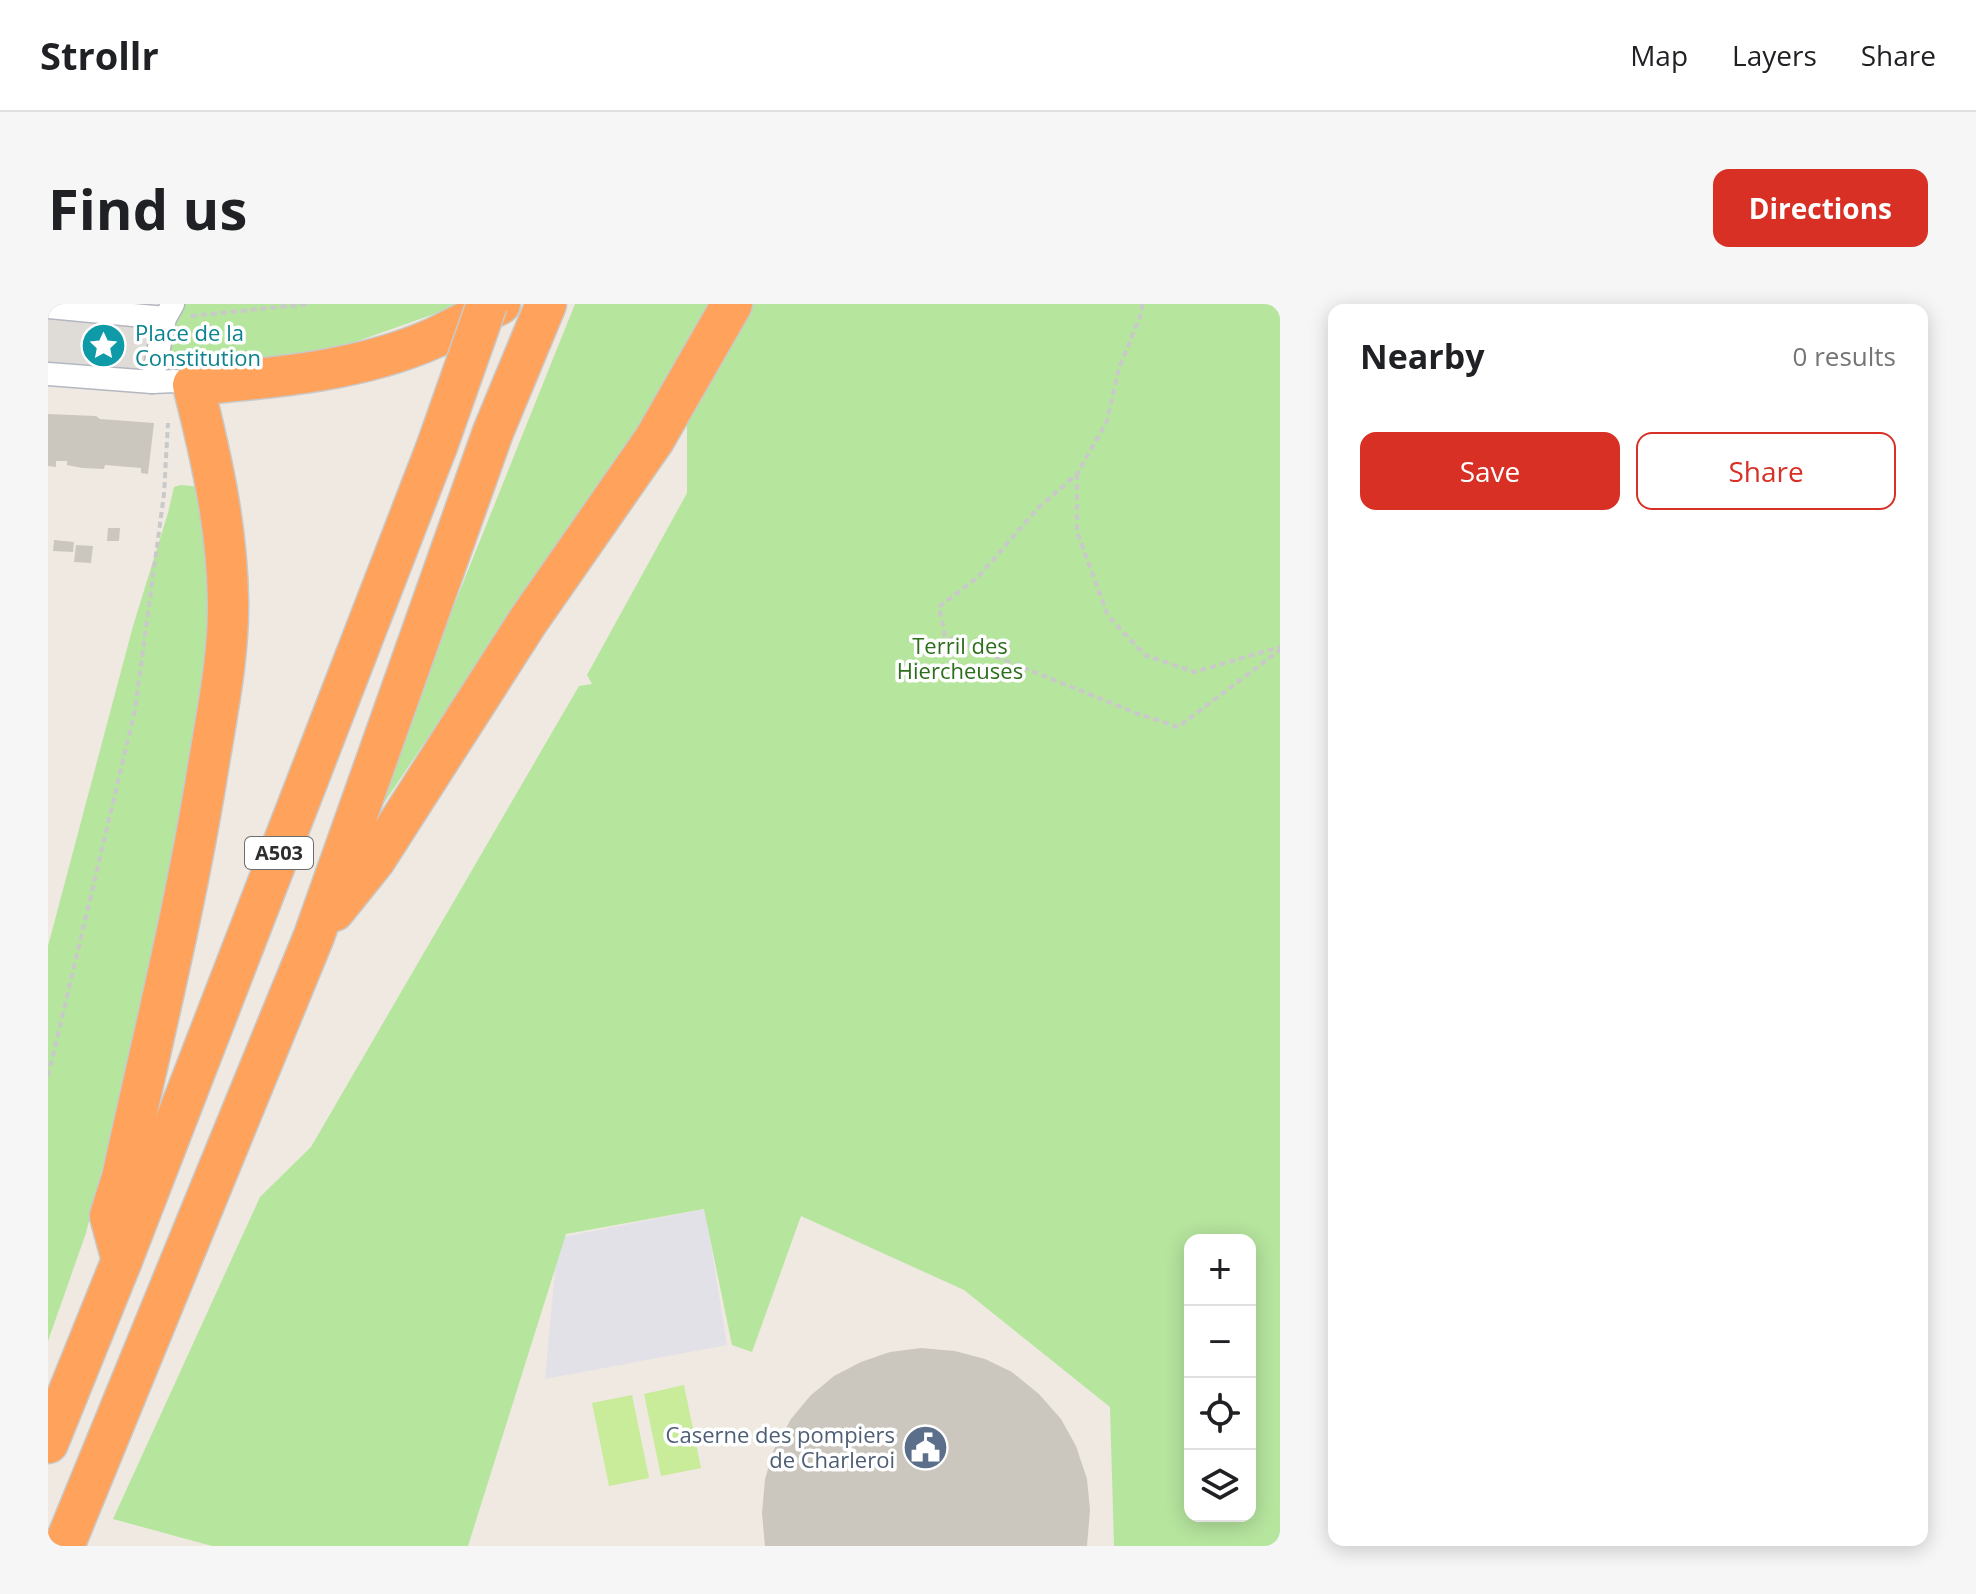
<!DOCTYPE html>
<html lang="en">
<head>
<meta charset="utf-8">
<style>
	body { margin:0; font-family:"Open Sans",sans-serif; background:#f6f6f6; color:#202124 }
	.controls { position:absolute; right:24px; bottom:24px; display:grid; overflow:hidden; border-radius:16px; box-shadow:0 4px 20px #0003 }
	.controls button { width:72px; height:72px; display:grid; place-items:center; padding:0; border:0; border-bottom:2px solid #e0e0e0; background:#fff; color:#202124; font:40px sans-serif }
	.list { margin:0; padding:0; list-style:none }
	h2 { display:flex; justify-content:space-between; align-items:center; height:104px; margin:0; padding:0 32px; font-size:34px }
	h2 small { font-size:26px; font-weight:400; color:#757577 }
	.actions { display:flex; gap:16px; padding:24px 32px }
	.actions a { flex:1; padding:18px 0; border:2px solid #d93025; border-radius:16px; text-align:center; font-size:28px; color:#d93025 }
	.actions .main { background:#d93025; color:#fff }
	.icon { flex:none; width:44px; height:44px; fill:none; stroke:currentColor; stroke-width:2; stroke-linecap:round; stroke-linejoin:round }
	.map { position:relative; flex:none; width:1232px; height:1242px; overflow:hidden; border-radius:16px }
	header { display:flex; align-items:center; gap:48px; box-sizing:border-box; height:112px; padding:0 40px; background:#fff; border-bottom:2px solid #e0e0e0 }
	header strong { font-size:38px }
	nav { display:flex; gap:44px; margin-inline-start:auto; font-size:28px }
	.intro { display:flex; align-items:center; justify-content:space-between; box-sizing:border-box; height:192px; padding:0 48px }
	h1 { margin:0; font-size:56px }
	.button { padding:20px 36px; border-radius:16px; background:#d93025; color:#fff; font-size:28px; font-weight:700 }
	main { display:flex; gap:48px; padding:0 48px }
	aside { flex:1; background:#fff; border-radius:16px; box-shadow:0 4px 20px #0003 }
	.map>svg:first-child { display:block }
	.industrial { fill:#e3e1e8 }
	.green { fill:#b6e59e; fill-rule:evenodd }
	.pitch { fill:#c9ec9a }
	.plaza { fill:#dfdcd8 }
	.building { fill:#cbc7bf }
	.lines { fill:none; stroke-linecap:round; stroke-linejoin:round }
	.minor-casing { stroke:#b4b7c1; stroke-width:25 }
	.motorway-casing { stroke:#c9c9c9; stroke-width:43 }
	.path { stroke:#c9c9c9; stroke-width:4; stroke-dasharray:6 4; stroke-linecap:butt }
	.minor { stroke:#fff; stroke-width:22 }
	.motorway { stroke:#ffa35c; stroke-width:40 }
	.motorway-bridge-casing { stroke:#c9c9c9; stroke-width:43; stroke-linecap:butt }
	.motorway-bridge { stroke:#ffa35c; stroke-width:40 }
	.labels { text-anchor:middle; stroke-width:7; stroke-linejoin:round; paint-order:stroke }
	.shield { fill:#fff; stroke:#6d6d6d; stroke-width:2 }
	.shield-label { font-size:20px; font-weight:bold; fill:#2e2e2e }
	.culture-label { font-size:22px; fill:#0d838f; stroke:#fff; text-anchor:start }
	.park-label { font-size:22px; fill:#2c6e1b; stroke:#fff }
	.service-label { font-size:22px; fill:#4e5e75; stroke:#fff; text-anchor:end }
</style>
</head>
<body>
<header>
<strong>Strollr</strong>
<nav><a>Map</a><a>Layers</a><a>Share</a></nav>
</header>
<div class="intro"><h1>Find us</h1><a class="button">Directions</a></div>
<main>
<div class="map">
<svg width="1232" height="1242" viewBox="0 0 1232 1242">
	<rect width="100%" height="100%" fill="#efe9e1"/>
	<path class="industrial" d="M 657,905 L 679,1041 L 497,1075 L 510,934 Z"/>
	<g class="green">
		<path d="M 125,0 L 407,0 L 406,3 L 307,38 L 222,58 L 104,78 Z"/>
		<path d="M 527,0 L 665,0 L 625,80 L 422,371 L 313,533 Z"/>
		<path d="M 684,0 L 1232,0 L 1232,1242 L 1066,1242 L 1062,1103 L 916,986 L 753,912 L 704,1048 L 684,1041 L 656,905 L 518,930 L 420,1242 L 164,1242 L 65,1215 L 212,893 L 263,843 L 531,382 L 544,380 L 539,371 L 639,189 L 639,82 ZM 1142,936 L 1202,936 L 1202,1212 L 1142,1212 Z"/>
		<path d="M 133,181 L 153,183 L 174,305 L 107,654 L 38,929 L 0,1037 L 0,642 L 85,322 L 120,209 L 126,183 Z"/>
	</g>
	<g class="pitch">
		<path d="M 636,1081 L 653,1164 L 613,1172 L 596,1090 Z"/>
		<path d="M 584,1091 L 601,1174 L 561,1182 L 544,1099 Z"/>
	</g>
	<path class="plaza" d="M 0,3 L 117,14 L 104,78 L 0,70 Z"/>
	<g class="building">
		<path d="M 0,110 L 48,112 L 52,115 L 106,119 L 100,170 L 93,169 L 93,164 L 57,161 L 56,165 L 34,164 L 19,161 L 19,157 L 8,157 L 8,163 L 0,162 Z"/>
		<path d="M 60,224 L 72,224 L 71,237 L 59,237 Z"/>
		<path d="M 6,236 L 26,238 L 25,248 L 5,247 Z"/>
		<path d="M 28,241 L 45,242 L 43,259 L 26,258 Z"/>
		<path d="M 873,1044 L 907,1047 L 937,1055 L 964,1068 L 991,1090 L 1013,1115 L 1028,1142 L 1039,1175 L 1042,1206 L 1039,1242 L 717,1242 L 714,1209 L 717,1175 L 726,1145 L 743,1115 L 762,1092 L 786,1072 L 813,1058 L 842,1048 Z"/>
	</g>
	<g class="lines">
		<defs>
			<g id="minor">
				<path d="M 0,3 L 117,14"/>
				<path d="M 0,70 L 104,78 L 127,77 L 145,81"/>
				<path d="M 104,78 L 117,14 L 125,0"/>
			</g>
			<g id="motorway">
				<path d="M 286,607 L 327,556 L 480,317 L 606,136 L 684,0"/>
				<path d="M 74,956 L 62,912 L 74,874 C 104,737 138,602 160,464 C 169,409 181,352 180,296 C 179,222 163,152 145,81 C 224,74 313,67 386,34 C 408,24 430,11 452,0"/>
				<path d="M 0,1139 L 74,956 L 389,142"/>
				<path d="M 16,1242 L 266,632 L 445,128 L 498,0"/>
			</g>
		</defs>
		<use href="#minor" class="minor-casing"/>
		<use href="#motorway" class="motorway-casing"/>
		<g class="path">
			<path d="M 1094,0 L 1094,8 L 1071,64 L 1059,117 L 1029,170 L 989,205 L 931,272 L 891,303 L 897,332 L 1088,409 L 1130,423 L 1232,346"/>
			<path d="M 143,12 L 260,0"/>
			<path d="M 1029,170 L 1029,228 L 1060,312 L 1097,351 L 1146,368 L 1232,343"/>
			<path d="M 0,772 L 87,406 L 116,190 L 120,119"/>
		</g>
		<use href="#minor" class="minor"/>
		<use href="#motorway" class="motorway"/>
		<defs>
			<path id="motorway-bridge" d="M 389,142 L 439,0"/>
		</defs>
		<use href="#motorway-bridge" class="motorway-bridge-casing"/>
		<use href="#motorway-bridge" class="motorway-bridge"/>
	</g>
	<defs>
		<symbol id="sight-disc" viewBox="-11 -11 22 22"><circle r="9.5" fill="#0f9aa8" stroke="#fff"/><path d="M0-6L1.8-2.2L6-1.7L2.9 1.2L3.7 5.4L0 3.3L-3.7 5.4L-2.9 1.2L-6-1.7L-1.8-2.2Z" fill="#fff"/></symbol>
		<symbol id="civic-disc" viewBox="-11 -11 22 22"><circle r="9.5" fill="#5c6f8a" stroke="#fff"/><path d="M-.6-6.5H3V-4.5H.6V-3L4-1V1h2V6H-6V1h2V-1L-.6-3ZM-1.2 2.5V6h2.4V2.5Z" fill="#fff"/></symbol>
	</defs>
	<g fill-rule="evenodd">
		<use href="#sight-disc" x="30" y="16" width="51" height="51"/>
		<use href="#civic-disc" x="852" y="1118" width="51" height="51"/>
	</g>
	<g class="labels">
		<rect class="shield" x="197" y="533" width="68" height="32" rx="6"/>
		<g class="shield-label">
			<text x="231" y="556">A503</text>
		</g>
		<g class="culture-label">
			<text x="87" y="37">Place de la<tspan x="87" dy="25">Constitution</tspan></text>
		</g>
		<g class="park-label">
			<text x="912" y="350">Terril des<tspan x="912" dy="25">Hiercheuses</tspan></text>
		</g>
		<g class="service-label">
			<text x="847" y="1139">Caserne des pompiers<tspan x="847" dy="25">de Charleroi</tspan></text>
		</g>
	</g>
</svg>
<div class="controls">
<button>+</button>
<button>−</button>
<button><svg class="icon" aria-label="locate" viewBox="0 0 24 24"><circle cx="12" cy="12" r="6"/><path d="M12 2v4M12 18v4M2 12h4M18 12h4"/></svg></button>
<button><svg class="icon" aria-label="layers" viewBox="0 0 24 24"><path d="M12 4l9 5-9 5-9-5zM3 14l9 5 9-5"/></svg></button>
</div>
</div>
<aside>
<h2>Nearby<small>0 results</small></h2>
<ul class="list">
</ul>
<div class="actions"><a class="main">Save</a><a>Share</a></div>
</aside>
</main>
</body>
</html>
